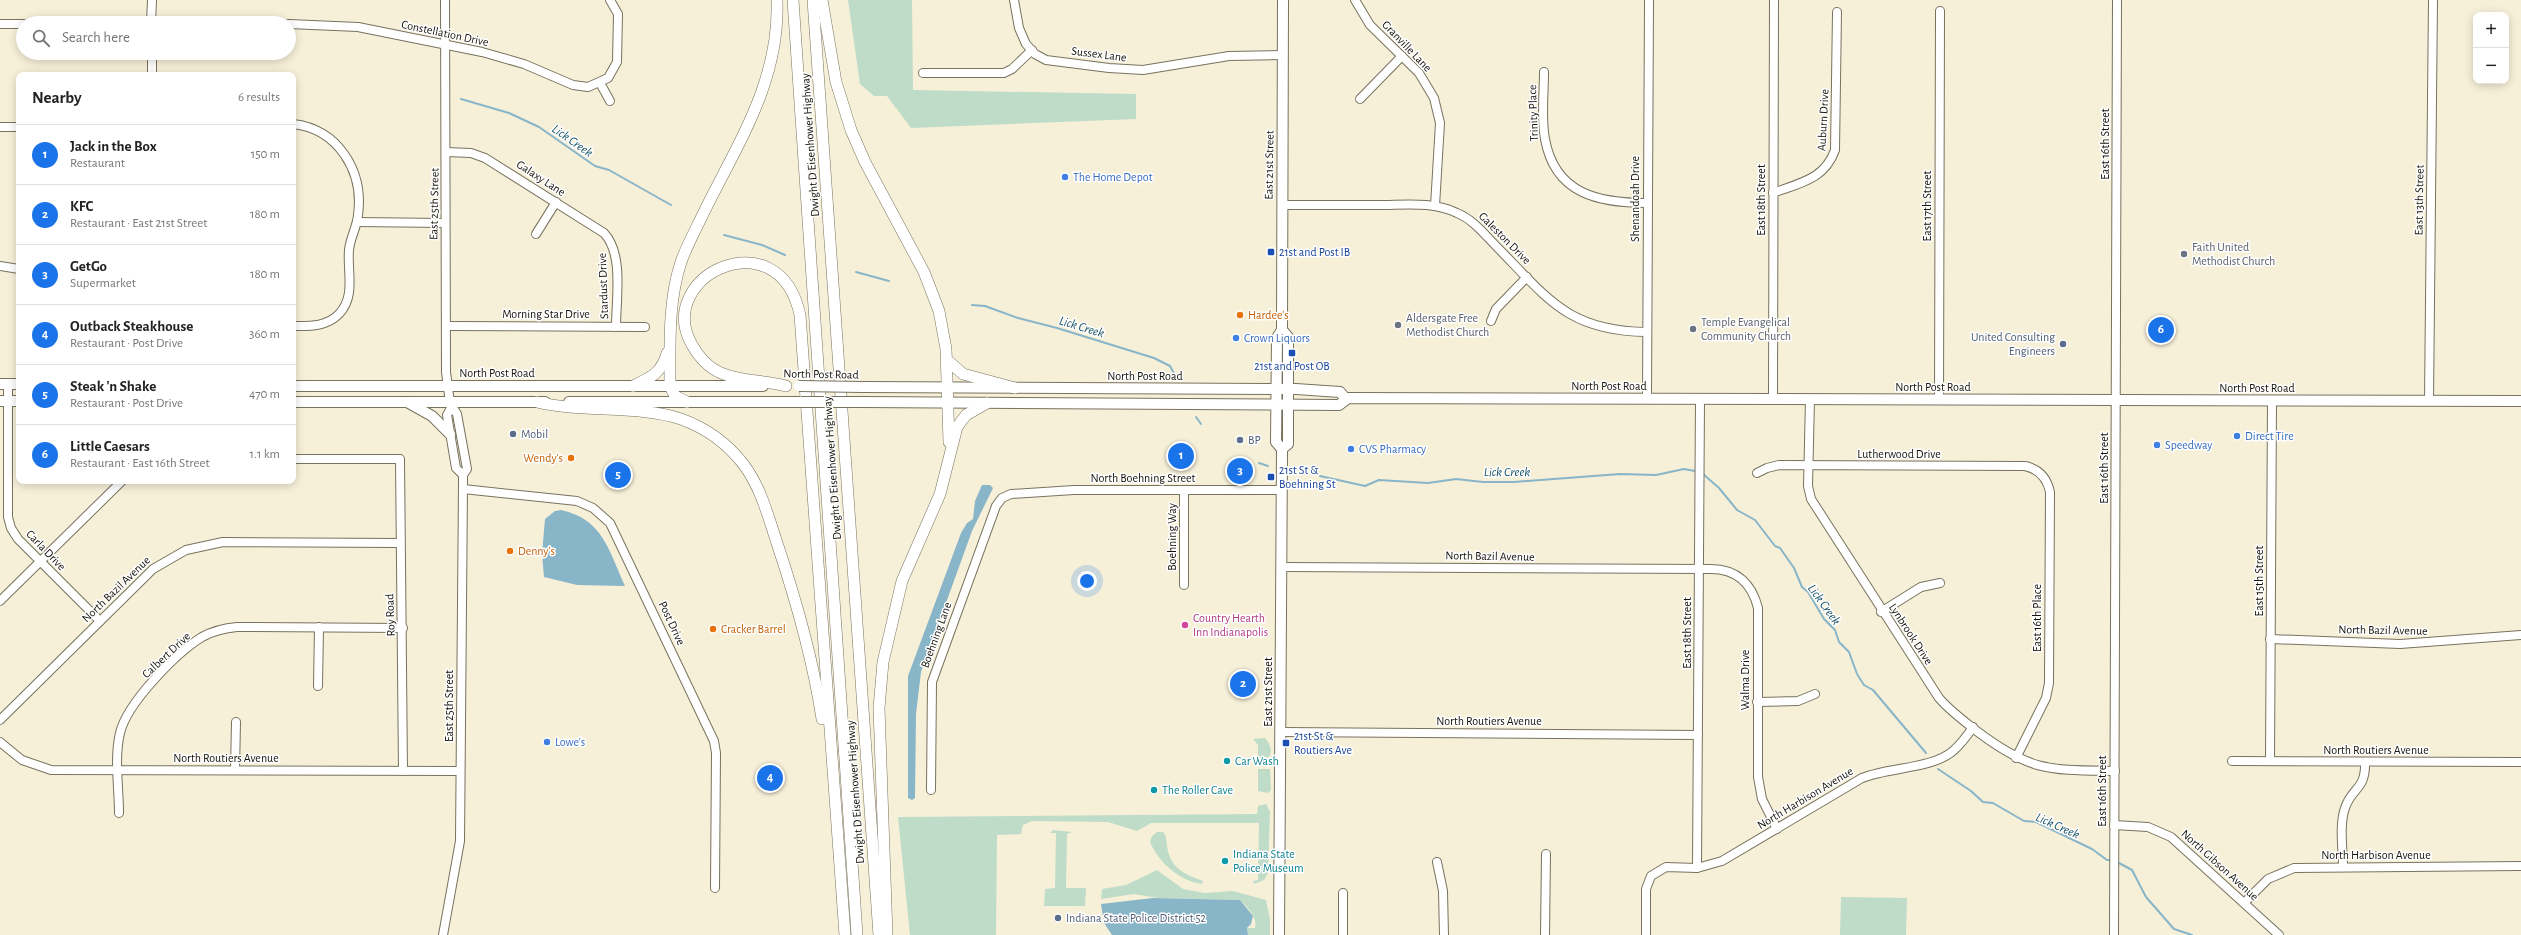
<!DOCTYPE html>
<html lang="en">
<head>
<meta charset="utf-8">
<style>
	body { margin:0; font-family:"Alegreya Sans",sans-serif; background:#f2f2f2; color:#222 }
	.controls { position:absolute; right:12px; top:12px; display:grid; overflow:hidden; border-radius:8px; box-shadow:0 2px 10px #0003 }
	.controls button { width:36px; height:36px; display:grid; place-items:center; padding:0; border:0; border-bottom:1px solid #e0e0e0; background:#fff; color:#222; font:20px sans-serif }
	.you { position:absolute; left:1087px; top:581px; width:14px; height:14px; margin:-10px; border:3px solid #fff; border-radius:50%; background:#1a73e8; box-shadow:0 0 0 6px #1a73e833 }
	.badge { display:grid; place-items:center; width:26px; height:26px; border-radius:50%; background:#1a73e8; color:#fff; font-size:13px; font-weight:700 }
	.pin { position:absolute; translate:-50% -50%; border:2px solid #fff; box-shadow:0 1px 4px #0006 }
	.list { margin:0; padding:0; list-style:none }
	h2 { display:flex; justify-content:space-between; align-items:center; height:52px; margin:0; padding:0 16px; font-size:17px }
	h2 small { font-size:13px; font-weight:400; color:#767676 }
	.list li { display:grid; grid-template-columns:26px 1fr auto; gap:12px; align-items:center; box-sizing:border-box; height:60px; padding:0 16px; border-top:1px solid #e0e0e0 }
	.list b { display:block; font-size:15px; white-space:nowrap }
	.list p { margin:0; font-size:13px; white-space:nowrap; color:#767676 }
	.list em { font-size:13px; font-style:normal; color:#767676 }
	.icon { flex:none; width:22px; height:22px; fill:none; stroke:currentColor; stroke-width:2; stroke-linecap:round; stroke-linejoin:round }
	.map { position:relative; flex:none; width:2521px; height:935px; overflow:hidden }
	.search { position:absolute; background:#fff; box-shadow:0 2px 10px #0003; left:16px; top:16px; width:280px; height:44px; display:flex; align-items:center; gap:10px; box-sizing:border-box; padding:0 14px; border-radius:22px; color:#767676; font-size:15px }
	.panel { position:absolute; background:#fff; box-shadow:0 2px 10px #0003; left:16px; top:72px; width:280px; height:412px; border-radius:8px }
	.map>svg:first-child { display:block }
	.green { fill:#bedcc8 }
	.water { fill:#88b5c8 }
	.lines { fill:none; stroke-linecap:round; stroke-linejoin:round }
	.stream { stroke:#88b5c8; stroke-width:2 }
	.minor-casing { stroke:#78725e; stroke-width:10 }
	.major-casing { stroke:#78725e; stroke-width:12 }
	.highway-casing { stroke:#78725e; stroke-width:12 }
	.minor { stroke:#fff; stroke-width:8 }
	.major { stroke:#fff; stroke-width:10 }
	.highway { stroke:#fff; stroke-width:11 }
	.major-bridge-casing { stroke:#78725e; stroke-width:12; stroke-linecap:butt }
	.major-bridge { stroke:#fff; stroke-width:10 }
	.shop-dot { fill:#3f7fe0; stroke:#fff; stroke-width:1.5 }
	.transit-dot { fill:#1a4fb4; stroke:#fff; stroke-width:1.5 }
	.worship-dot { fill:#6b7280; stroke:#fff; stroke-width:1.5 }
	.food-dot { fill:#e8710a; stroke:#fff; stroke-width:1.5 }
	.service-dot { fill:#5c6f8a; stroke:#fff; stroke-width:1.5 }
	.hotel-dot { fill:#d1479c; stroke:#fff; stroke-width:1.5 }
	.culture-dot { fill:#0f9aa8; stroke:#fff; stroke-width:1.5 }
	.labels { text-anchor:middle; stroke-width:3; stroke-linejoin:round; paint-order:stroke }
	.street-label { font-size:12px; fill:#15130b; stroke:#fff }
	.shop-label { font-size:12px; fill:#366cbe; stroke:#fff; text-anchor:start }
	.worship-label { font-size:12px; fill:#5b616d; stroke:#fff; text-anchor:start }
	.transit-label { font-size:12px; fill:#164399; stroke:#fff; text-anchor:start }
	.food-label { font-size:12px; fill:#c56008; stroke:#fff; text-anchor:start }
	.service-label { font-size:12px; fill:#4e5e75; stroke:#fff; text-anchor:start }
	.hotel-label { font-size:12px; fill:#b23c85; stroke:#fff; text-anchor:start }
	.culture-label { font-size:12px; fill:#0d838f; stroke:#fff; text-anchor:start }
	.water-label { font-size:13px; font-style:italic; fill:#195368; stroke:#fff }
</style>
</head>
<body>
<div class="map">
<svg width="2521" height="935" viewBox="0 0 2521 935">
	<rect width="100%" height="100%" fill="#f7f0d9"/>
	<g class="green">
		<path d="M 848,0 L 912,0 L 913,90 L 1136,94 L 1136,119 L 911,128 L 887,96 L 874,96 L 860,84 Z"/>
		<path d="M 1265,738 C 1270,744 1273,750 1269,757 L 1261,758 L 1258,755 L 1258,745 L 1253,739 Z"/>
		<path d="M 1258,769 L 1270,769 L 1271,790 L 1268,793 L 1258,791 Z"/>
		<path d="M 1266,804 L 1270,812 L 1268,873 L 1264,880 L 1254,884 L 1253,881 L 1258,880 L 1259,823 L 1151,823 L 1137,831 L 1108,822 L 1032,821 L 1023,825 L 1021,834 L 997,835 L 996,935 L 910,935 L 898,817 L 1257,814 L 1258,806 Z"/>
		<path d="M 1053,830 L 1072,832 L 1067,834 L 1066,888 L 1086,888 L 1085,906 L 1044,906 L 1045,889 L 1055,888 L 1056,833 L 1050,833 Z"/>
		<path d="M 1157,832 L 1163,832 C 1167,836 1166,841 1167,846 C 1170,868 1184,874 1203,881 L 1202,884 C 1180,881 1159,863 1150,842 L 1152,836 Z"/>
		<path d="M 1157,870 L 1183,889 L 1205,893 L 1233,891 L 1266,900 L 1270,919 L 1270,935 L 1248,935 L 1247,928 L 1255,928 C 1258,917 1247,907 1240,900 L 1158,898 L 1134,894 L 1101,899 L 1102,889 L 1126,885 Z"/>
		<path d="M 1841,897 L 1907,898 L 1906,935 L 1840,935 Z"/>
	</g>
	<g class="water">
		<path d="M 982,485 L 990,485 L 993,488 L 972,531 L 921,672 L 916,714 L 915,798 L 912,800 L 908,798 L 908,676 L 961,533 L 967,523 L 973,519 L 975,501 Z"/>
		<path d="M 561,510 C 603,519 609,551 625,586 L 577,585 L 544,577 L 542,554 L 545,519 L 555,511 Z"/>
		<path d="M 1153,898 L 1240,900 L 1253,916 L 1251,924 L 1247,928 L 1248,935 L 1112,935 L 1104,923 L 1101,904 Z"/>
	</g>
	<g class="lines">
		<g class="stream">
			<path d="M 461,99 L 509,113 L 539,127 L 595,166 L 609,170 L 671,205"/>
			<path d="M 724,235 L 762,245 L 785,255"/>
			<path d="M 856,272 L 889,281"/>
			<path d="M 972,305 L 985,306 L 1018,318 L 1057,328 L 1154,358 L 1170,366 L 1177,379"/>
			<path d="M 1196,417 L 1201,424"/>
			<path d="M 1259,463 L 1268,466"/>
			<path d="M 1703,474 L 1719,488 L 1737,510 L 1755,520 L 1775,546 L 1780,548 L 1794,568 L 1802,587 L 1808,592 L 1824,619 L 1835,630 L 1839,642 L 1849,652 L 1857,674 L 1864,685 L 1873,690 L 1926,753"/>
			<path d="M 1320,476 L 1365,486 L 1379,480 L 1428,483 L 1456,479 L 1483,482 L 1514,482 L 1620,474 L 1656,475 L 1684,469 L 1695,471"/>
			<path d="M 1938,769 L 1971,791 L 1983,802 L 1993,803 L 2024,821 L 2036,822 L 2092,849 L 2107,860 L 2111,860"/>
			<path d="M 2119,863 L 2132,870 L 2146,897 L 2174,929 L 2192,935"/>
		</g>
		<defs>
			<g id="minor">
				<path d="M 445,0 L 446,372 L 450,403 L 457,414 L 467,469 L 463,475"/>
				<path d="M 1014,0 L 1019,28 L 1026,44 L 1035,54 L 1046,60 L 1109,68 L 1143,70 L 1229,56 L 1283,55"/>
				<path d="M 1355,0 L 1370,25 L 1419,73 L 1434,98 L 1440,123 L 1435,206"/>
				<path d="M 151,23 L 152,0"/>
				<path d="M 0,24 L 23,24"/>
				<path d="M 289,24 L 358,27 L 482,52 L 524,64 L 573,85 L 588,87 L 608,78 L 617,62 L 618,14 L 610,0"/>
				<path d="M 152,53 L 152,75"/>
				<path d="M 1544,72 C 1544,94 1541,118 1545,139 C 1555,195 1600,203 1647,203"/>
				<path d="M 923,73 L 1004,73 L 1012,69 L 1032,50"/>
				<path d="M 600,83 L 610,101"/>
				<path d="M 1360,99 L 1402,56"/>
				<path d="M 293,124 C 338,129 364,171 358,215 C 357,227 350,238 349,250 C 347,272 356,296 339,314 C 326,327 310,326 293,326"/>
				<path d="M 0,127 L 19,127"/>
				<path d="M 446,152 L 471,153 L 485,158 L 604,233 C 624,254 616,299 616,327"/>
				<path d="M 1773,193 C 1800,183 1825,179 1835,150 L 1837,12"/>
				<path d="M 1282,205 C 1314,205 1347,205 1379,205 C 1404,205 1433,201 1457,213 C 1474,220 1485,235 1498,248 C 1549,300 1569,331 1647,332"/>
				<path d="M 357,222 L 445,223"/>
				<path d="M 536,234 L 556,202"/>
				<path d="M 0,266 L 19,269"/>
				<path d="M 1491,321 L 1496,309 L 1527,277"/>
				<path d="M 446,326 L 645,327"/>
				<path d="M 8,384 L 8,517 L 11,528 L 18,539 L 100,621"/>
				<path d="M 1647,399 L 1649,0"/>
				<path d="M 1773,399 L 1774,0"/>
				<path d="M 1810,399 L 1808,486 L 1811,499 L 1939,698 C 1950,711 1964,721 1978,732 C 2031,772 2050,770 2115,771"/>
				<path d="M 1939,400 L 1940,11"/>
				<path d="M 2429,401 L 2433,0"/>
				<path d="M 293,459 L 400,459 L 403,771"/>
				<path d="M 1757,473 L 1767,468 L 1779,465 L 2025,466 C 2039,469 2047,478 2050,492 L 2049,683 L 2046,698 L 2016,758"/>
				<path d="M 463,489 L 577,501 L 593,508 L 610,523 L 714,741 L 716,753 L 715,888"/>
				<path d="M 1281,567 L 1711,569 C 1737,569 1752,584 1758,608 L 1758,777 L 1762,799 L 1777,829"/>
				<path d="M 1184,585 L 1184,490"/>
				<path d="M 0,601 L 122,481"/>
				<path d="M 1881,612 L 1921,587 L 1940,583"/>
				<path d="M 2270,639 L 2400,644 L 2521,635"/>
				<path d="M 318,686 L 319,627"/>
				<path d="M 1757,702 L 1798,701 L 1815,694"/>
				<path d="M 0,720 L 153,569 L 186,550 L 223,542 L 400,543"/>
				<path d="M 1280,732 L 1698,735"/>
				<path d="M 0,742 L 22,760 L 51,770 L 460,771"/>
				<path d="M 2232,761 L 2521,762"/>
				<path d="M 2270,761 L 2272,401"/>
				<path d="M 235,770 L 236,722"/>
				<path d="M 931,790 L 932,682 L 996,506 L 1002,498 L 1011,494 L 1074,490 L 1282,490"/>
				<path d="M 119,813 C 119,788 114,758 120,733 C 127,703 176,653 202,637 C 213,631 225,628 237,627 L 403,628"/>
				<path d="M 2114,825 L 2148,827 L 2171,837 L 2279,935"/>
				<path d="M 1437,862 L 1443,891 L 1444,935"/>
				<path d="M 2343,867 C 2343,849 2339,825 2345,808 C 2352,787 2366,790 2365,762"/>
				<path d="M 1697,868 L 1700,399"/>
				<path d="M 2244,903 L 2268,879 L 2294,868 L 2521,866"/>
				<path d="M 443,935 L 460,841 L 463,485 L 463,475 L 456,468 L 447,415 L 451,408"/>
				<path d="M 1343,935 L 1343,893"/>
				<path d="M 1545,935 L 1546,854"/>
				<path d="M 1646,935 L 1646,889 L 1651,876 L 1666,867 L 1697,868 L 1722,861 L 1862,778 C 1889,767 1932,769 1953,751 C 1961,744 1967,736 1973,727"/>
				<path d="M 2114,935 L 2117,0"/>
			</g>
			<g id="major">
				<path d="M 0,384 L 19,384"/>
				<path d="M 293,386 L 763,386"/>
				<path d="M 862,387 L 1296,389 L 1340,392 L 1345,398"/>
				<path d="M 0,401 L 19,401"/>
				<path d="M 293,402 L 545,402"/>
				<path d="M 407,402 L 432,416 L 450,434"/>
				<path d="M 569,402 L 801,402"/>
				<path d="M 862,402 L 1339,405 L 1348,398 L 2521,401"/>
				<path d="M 1282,449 L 1288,444 L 1288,337 L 1282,330"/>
				<path d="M 1279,935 L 1282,449 L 1276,442 L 1277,338 L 1282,330 L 1283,0"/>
			</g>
			<g id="highway">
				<path d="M 793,0 L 857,935"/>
				<path d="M 813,0 L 879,935"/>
				<path d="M 822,0 L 836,82 L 851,130 L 865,162 L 924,272 L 939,311 L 946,349 L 949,442"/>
				<path d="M 947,360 L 963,374 L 1015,388"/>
				<path d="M 633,386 C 650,378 662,373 667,353"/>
				<path d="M 786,386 C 765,380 741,382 721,373 C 707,367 698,356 691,343 C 655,275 779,217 800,315 L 845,935"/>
				<path d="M 537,402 C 582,413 640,405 681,419 C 706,428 728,444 744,465 C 761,488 768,516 777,543 C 796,600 813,659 822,719"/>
				<path d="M 687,402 L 675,396 L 670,386 C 670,345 668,301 681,262 C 687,245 696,229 704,212 C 738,143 780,81 777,0"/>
				<path d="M 887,935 L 879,708 L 883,662 L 902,581 L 940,494 L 957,427 L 966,415 L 987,403"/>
			</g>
		</defs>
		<use href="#minor" class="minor-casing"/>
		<use href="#major" class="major-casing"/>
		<use href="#highway" class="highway-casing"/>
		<use href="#minor" class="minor"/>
		<use href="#major" class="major"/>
		<use href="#highway" class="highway"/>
		<defs>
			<g id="major-bridge">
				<path d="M 799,386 L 862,387"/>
				<path d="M 801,402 L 862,402"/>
			</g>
		</defs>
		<use href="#major-bridge" class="major-bridge-casing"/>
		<use href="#major-bridge" class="major-bridge"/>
	</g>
	<g class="shop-dot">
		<circle cx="1065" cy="177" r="4"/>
		<circle cx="1236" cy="338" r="4"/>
		<circle cx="2237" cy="436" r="4"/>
		<circle cx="2157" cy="445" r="4"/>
		<circle cx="1351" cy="449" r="4"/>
		<circle cx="547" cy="742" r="4"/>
	</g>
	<g class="transit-dot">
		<rect x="1267" y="248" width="8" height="8" rx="2"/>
		<rect x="1288" y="349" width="8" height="8" rx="2"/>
		<rect x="1267" y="473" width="8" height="8" rx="2"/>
		<rect x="1282" y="739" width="8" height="8" rx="2"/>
	</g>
	<g class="worship-dot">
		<circle cx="2184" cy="254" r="4"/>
		<circle cx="1398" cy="325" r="4"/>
		<circle cx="1693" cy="329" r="4"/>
	</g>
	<g class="food-dot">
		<circle cx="1240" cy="315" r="4"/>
		<circle cx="571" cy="458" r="4"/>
		<circle cx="510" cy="551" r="4"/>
		<circle cx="713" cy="629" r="4"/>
	</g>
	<g class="service-dot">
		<circle cx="2063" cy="344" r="4"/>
		<circle cx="513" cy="434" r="4"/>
		<circle cx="1240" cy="440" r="4"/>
		<circle cx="1058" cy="918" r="4"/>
	</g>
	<circle class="hotel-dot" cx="1185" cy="625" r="4"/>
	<g class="culture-dot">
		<circle cx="1227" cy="761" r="4"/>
		<circle cx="1154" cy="790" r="4"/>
		<circle cx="1225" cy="861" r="4"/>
	</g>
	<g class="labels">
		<g class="street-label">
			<text transform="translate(445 33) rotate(12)" y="4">Constellation Drive</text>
			<text transform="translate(1407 46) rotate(46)" y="4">Granville Lane</text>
			<text transform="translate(1099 54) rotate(7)" y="4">Sussex Lane</text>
			<text transform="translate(1533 113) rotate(-92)" y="4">Trinity Place</text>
			<text transform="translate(1823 120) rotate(-87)" y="4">Auburn Drive</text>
			<text transform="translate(2105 144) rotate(-90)" y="4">East 16th Street</text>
			<text transform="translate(810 145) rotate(-94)" y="4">Dwight D Eisenhower Highway</text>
			<text transform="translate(1269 165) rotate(-89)" y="4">East 21st Street</text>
			<text transform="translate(541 178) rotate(33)" y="4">Galaxy Lane</text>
			<text transform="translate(1635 199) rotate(-90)" y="4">Shenandoah Drive</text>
			<text transform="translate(1761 200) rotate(-90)" y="4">East 18th Street</text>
			<text transform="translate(2419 200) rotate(-89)" y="4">East 13th Street</text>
			<text transform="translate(434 204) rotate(-89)" y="4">East 25th Street</text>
			<text transform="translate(1927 206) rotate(-90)" y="4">East 17th Street</text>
			<text transform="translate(1505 238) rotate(45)" y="4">Galeston Drive</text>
			<text transform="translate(603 286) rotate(-92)" y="4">Stardust Drive</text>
			<text x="546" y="318">Morning Star Drive</text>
			<text x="497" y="377">North Post Road</text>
			<text transform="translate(821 374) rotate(1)" y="4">North Post Road</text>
			<text x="1145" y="380">North Post Road</text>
			<text x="1609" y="390">North Post Road</text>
			<text x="1933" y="391">North Post Road</text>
			<text x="2257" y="392">North Post Road</text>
			<text x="1899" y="458">Lutherwood Drive</text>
			<text transform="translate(832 468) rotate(-94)" y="4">Dwight D Eisenhower Highway</text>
			<text transform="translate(2104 468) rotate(-90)" y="4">East 16th Street</text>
			<text x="1143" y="482">North Boehning Street</text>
			<text transform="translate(1172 537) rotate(-90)" y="4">Boehning Way</text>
			<text transform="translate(46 550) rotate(46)" y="4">Carla Drive</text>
			<text transform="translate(1490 556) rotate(1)" y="4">North Bazil Avenue</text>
			<text transform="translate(2259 581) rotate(-90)" y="4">East 15th Street</text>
			<text transform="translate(116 589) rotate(-44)" y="4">North Bazil Avenue</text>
			<text transform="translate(390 615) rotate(-92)" y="4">Roy Road</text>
			<text transform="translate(2037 618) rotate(-90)" y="4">East 16th Place</text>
			<text transform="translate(672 623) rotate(65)" y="4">Post Drive</text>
			<text transform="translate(2383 630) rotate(1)" y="4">North Bazil Avenue</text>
			<text transform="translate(1687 633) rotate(-90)" y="4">East 18th Street</text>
			<text transform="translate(1911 634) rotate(57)" y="4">Lynbrook Drive</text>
			<text transform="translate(936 635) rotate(-70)" y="4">Boehning Lane</text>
			<text transform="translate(166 655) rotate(-43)" y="4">Calbert Drive</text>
			<text transform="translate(1745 680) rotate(-90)" y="4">Walma Drive</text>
			<text transform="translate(1268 692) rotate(-90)" y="4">East 21st Street</text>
			<text transform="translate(449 706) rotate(-90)" y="4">East 25th Street</text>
			<text x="1489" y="725">North Routiers Avenue</text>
			<text x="2376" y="754">North Routiers Avenue</text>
			<text x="226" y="762">North Routiers Avenue</text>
			<text transform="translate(2102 791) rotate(-90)" y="4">East 16th Street</text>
			<text transform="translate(855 792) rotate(-94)" y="4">Dwight D Eisenhower Highway</text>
			<text transform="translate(1805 798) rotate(-31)" y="4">North Harbison Avenue</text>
			<text x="2376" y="859">North Harbison Avenue</text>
			<text transform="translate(2220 865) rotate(42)" y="4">North Gibson Avenue</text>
		</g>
		<g class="shop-label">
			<text x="1073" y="181">The Home Depot</text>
			<text x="1244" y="342">Crown Liquors</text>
			<text x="2245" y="440">Direct Tire</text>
			<text x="2165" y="449">Speedway</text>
			<text x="1359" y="453">CVS Pharmacy</text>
			<text x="555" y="746">Lowe's</text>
		</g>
		<g class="worship-label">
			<text x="2192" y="251">Faith United<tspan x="2192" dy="14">Methodist Church</tspan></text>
			<text x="1406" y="322">Aldersgate Free<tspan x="1406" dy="14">Methodist Church</tspan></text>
			<text x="1701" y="326">Temple Evangelical<tspan x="1701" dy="14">Community Church</tspan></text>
		</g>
		<g class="transit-label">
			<text x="1279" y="256">21st and Post IB</text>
			<text x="1292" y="370" text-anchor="middle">21st and Post OB</text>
			<text x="1279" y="474">21st St &amp;<tspan x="1279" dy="14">Boehning St</tspan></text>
			<text x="1294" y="740">21st St &amp;<tspan x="1294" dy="14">Routiers Ave</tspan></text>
		</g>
		<g class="food-label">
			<text x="1248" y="319">Hardee's</text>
			<text x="563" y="462" text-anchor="end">Wendy's</text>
			<text x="518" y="555">Denny's</text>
			<text x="721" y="633">Cracker Barrel</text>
		</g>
		<g class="service-label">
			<text x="2055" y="341" text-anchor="end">United Consulting<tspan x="2055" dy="14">Engineers</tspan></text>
			<text x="521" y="438">Mobil</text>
			<text x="1248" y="444">BP</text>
			<text x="1066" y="922">Indiana State Police District 52</text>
		</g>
		<g class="hotel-label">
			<text x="1193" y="622">Country Hearth<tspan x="1193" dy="14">Inn Indianapolis</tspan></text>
		</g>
		<g class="culture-label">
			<text x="1235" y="765">Car Wash</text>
			<text x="1162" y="794">The Roller Cave</text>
			<text x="1233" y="858">Indiana State<tspan x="1233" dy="14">Police Museum</tspan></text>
		</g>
		<g class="water-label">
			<text transform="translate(573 140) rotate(35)" y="5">Lick Creek</text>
			<text transform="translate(1082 326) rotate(17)" y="5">Lick Creek</text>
			<text x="1507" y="476">Lick Creek</text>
			<text transform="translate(1825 604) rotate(54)" y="5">Lick Creek</text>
			<text transform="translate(2058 825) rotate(24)" y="5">Lick Creek</text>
		</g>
	</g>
</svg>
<div class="controls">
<button>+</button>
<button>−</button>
</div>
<div class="you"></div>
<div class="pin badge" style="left:1181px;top:456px">1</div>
<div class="pin badge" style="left:1243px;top:684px">2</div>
<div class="pin badge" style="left:1240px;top:471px">3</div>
<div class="pin badge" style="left:770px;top:778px">4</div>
<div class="pin badge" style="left:618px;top:475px">5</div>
<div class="pin badge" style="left:2161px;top:330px">6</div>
<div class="search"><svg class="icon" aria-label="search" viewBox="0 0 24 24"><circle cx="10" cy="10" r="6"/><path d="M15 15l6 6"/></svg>Search here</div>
<section class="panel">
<h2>Nearby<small>6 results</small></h2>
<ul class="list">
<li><span class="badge">1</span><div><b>Jack in the Box</b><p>Restaurant</p></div><em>150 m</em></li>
<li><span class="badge">2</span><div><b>KFC</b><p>Restaurant · East 21st Street</p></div><em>180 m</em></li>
<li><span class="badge">3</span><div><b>GetGo</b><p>Supermarket</p></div><em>180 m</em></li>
<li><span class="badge">4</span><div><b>Outback Steakhouse</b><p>Restaurant · Post Drive</p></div><em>360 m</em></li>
<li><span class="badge">5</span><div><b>Steak 'n Shake</b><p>Restaurant · Post Drive</p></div><em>470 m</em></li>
<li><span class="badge">6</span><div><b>Little Caesars</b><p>Restaurant · East 16th Street</p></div><em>1.1 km</em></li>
</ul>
</section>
</div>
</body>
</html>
